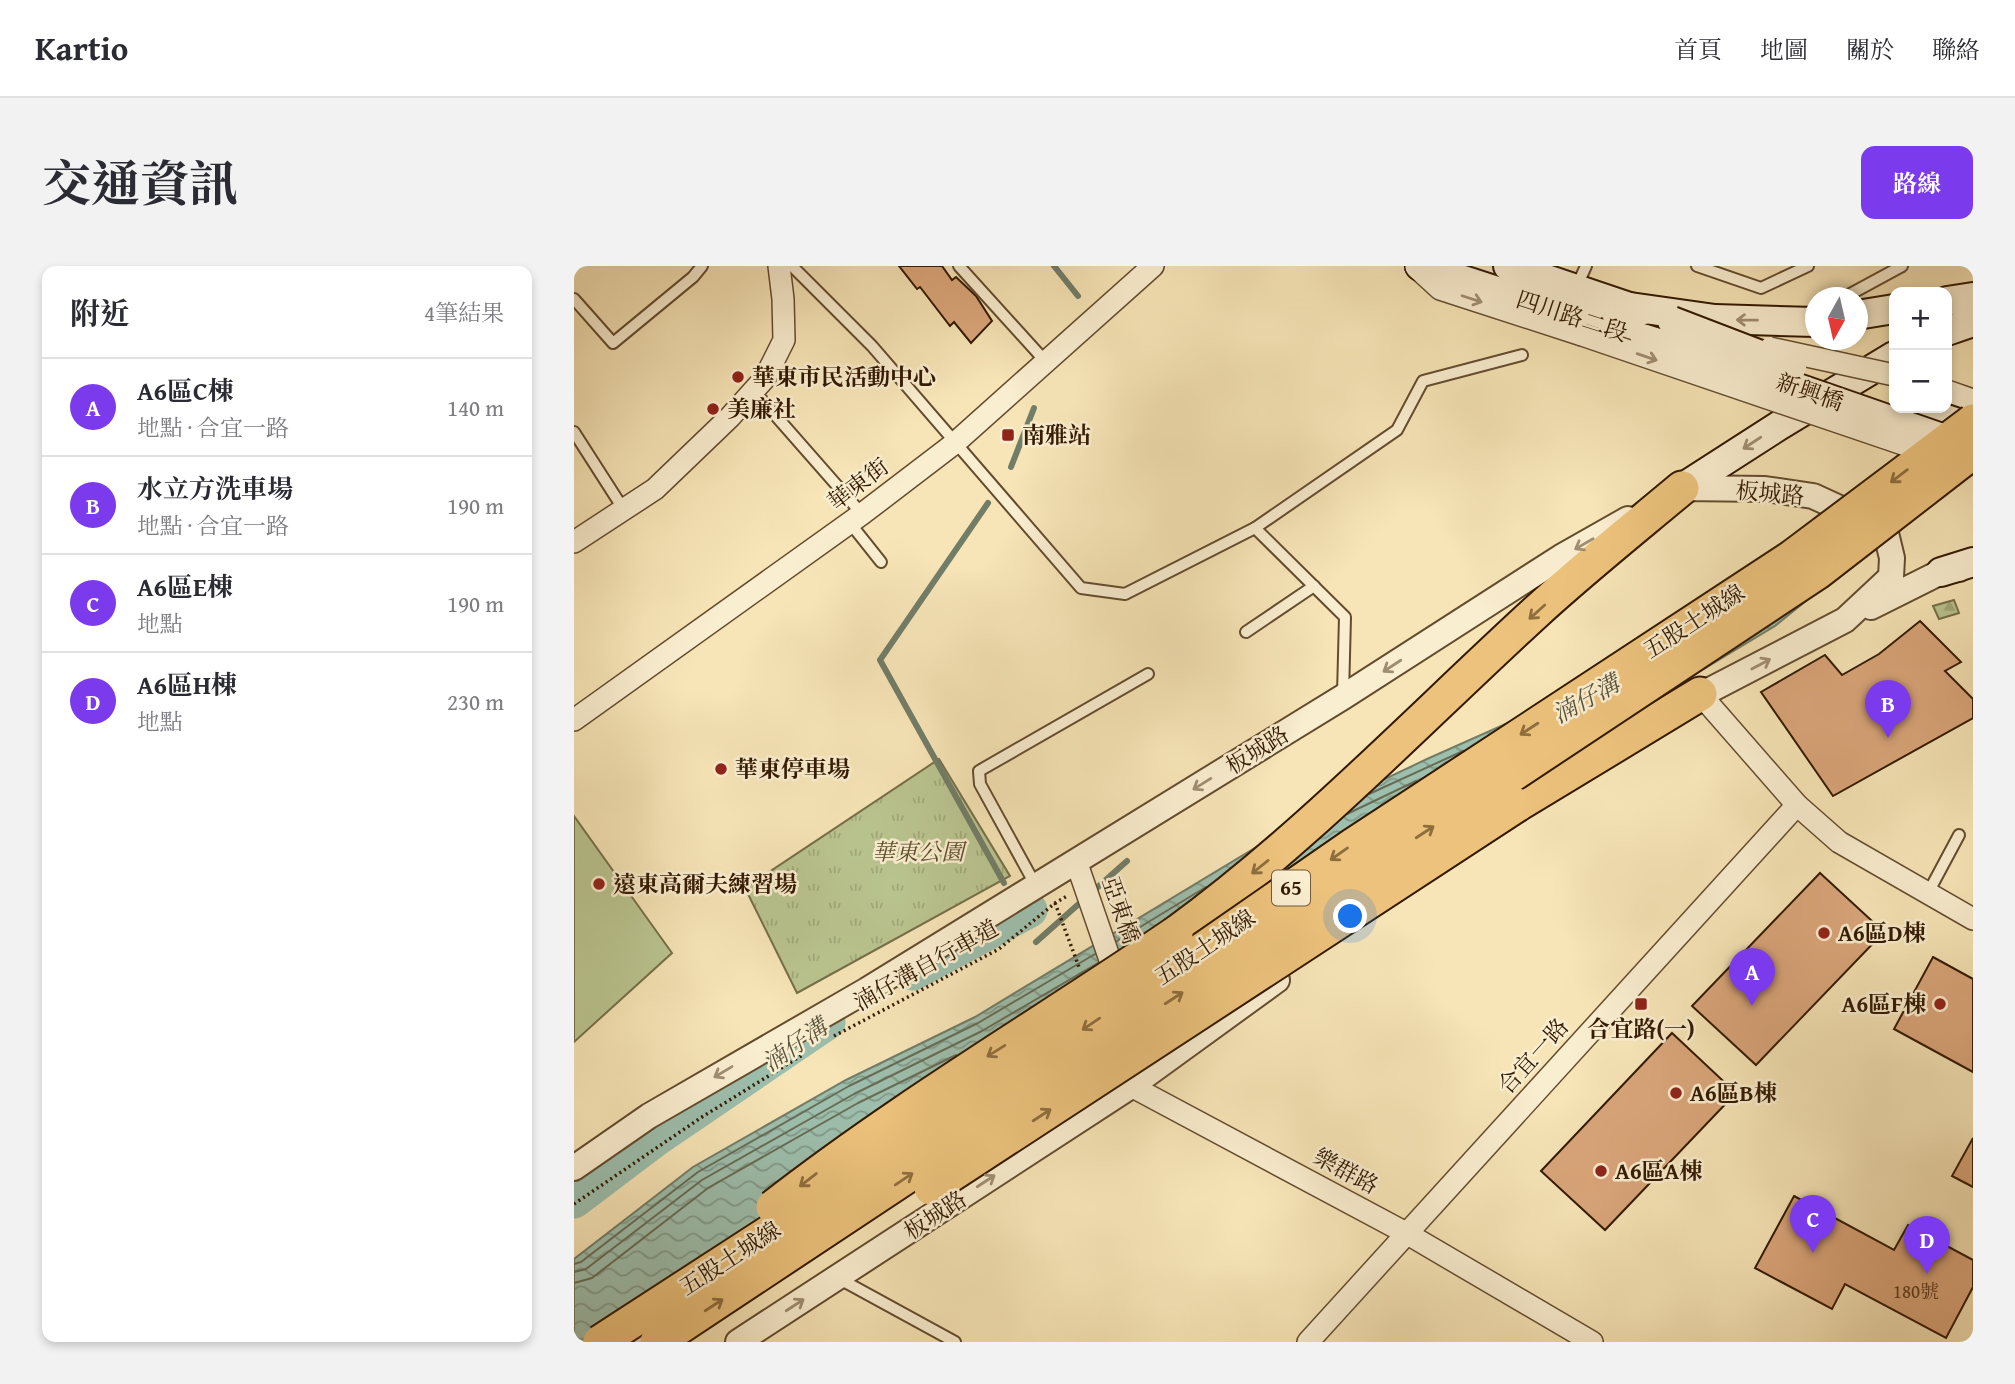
<!DOCTYPE html>
<html lang="zh-TW">
<head>
<meta charset="utf-8">
<style>
	body { margin:0; font-family:"Gentium Book Plus","Noto Serif TC",serif; background:#f2f2f3; color:#2b2b33 }
	.controls { position:absolute; right:21px; top:21px; display:grid; overflow:hidden; border-radius:14px; box-shadow:0 4px 10px #0003 }
	.controls button { width:63px; height:63px; display:grid; place-items:center; padding:0; border:0; border-bottom:2px solid #e1e1e2; background:#fff; color:#2b2b33; font:35px sans-serif }
	.compass { position:absolute; left:1231px; top:21px; width:63px; height:63px; border-radius:50%; background:#fff; box-shadow:0 4px 10px #0003; rotate:188deg }
	.you { position:absolute; left:777px; top:651px; width:24px; height:24px; margin:-18px; border:5px solid #fff; border-radius:50%; background:#1a73e8; box-shadow:0 0 0 10px #1a73e833 }
	.badge { display:grid; place-items:center; width:46px; height:46px; border-radius:50%; background:#7c3aed; color:#fff; font-size:23px; font-weight:700 }
	.pin { position:absolute; translate:-50% -58px; filter:drop-shadow(0 2px 4px #0008) }
	.pin::after { content:''; position:absolute; top:37px; width:24px; height:21px; background:inherit; clip-path:polygon(0 0,100% 0,50% 100%) }
	.list { margin:0; padding:0; list-style:none }
	h2 { display:flex; justify-content:space-between; align-items:center; height:91px; margin:0; padding:0 28px; font-size:30px }
	h2 small { font-size:23px; font-weight:400; color:#7c7c81 }
	.list li { display:grid; grid-template-columns:46px 1fr auto; gap:21px; align-items:center; box-sizing:border-box; height:98px; padding:0 28px; border-top:2px solid #e1e1e2 }
	.list b { display:block; font-size:26px; white-space:nowrap }
	.list p { margin:0; font-size:23px; white-space:nowrap; color:#7c7c81 }
	.list em { font-size:23px; font-style:normal; color:#7c7c81 }
	.map { position:relative; flex:none; width:1399px; height:1076px; overflow:hidden; border-radius:14px }
	header { display:flex; align-items:center; gap:42px; box-sizing:border-box; height:98px; padding:0 35px; background:#fff; border-bottom:2px solid #e1e1e2 }
	header strong { font-size:33px }
	nav { display:flex; gap:38px; margin-inline-start:auto; font-size:24px }
	.intro { display:flex; align-items:center; justify-content:space-between; box-sizing:border-box; height:168px; padding:0 42px }
	h1 { margin:0; font-size:49px }
	.button { padding:18px 32px; border-radius:14px; background:#7c3aed; color:#fff; font-size:24px; font-weight:700 }
	main { display:flex; gap:42px; padding:0 42px }
	aside { flex:1; background:#fff; border-radius:14px; box-shadow:0 4px 10px #0003 }
	.map>svg:first-child { display:block }
	.forest { fill:url(#forest-firs); stroke:#766f48; stroke-width:2 }
	.park { fill:url(#park-tufts); stroke:#766f48; stroke-width:2 }
	.pitch { fill:#bac590; stroke:#766f48; stroke-width:2 }
	.water { fill:url(#water-waves); stroke:#727d68; stroke-width:2 }
	.lines { fill:none; stroke-linecap:round; stroke-linejoin:round }
	.shore { stroke:#686c56; stroke-width:2 }
	.stream { stroke:#727d68; stroke-width:6 }
	.river { stroke:#9dbfad; stroke-width:35 }
	.building { fill:#daa57a; stroke:#321900; stroke-width:2 }
	.service-casing { stroke:#634c2e; stroke-width:14 }
	.minor-casing { stroke:#634c2e; stroke-width:24 }
	.tertiary-casing { stroke:#634c2e; stroke-width:28 }
	.secondary-casing { stroke:#321900; stroke-width:32 }
	.trunk-casing { stroke:#321900; stroke-width:37 }
	.path { stroke:#321900; stroke-width:3.5; stroke-dasharray:2 3.5; stroke-linecap:butt }
	.service { stroke:#faeed0; stroke-width:10 }
	.minor { stroke:#faeed0; stroke-width:21 }
	.tertiary { stroke:#faeed0; stroke-width:24 }
	.secondary { stroke:#faeed0; stroke-width:28 }
	.trunk { stroke:#ecc27c; stroke-width:33 }
	.minor-bridge-casing { stroke:#634c2e; stroke-width:24; stroke-linecap:butt }
	.secondary-bridge-casing { stroke:#321900; stroke-width:32; stroke-linecap:butt }
	.trunk-bridge-casing { stroke:#321900; stroke-width:37; stroke-linecap:butt }
	.path-bridge { stroke:#321900; stroke-width:3.5; stroke-dasharray:2 3.5; stroke-linecap:butt }
	.minor-bridge { stroke:#faeed0; stroke-width:21 }
	.secondary-bridge { stroke:#faeed0; stroke-width:28 }
	.trunk-bridge { stroke:#ecc27c; stroke-width:33 }
	.oneway { stroke:#a08e72 }
	.oneway2 { stroke:#8f6e3e }
	.poi-dot { fill:#8f2418; stroke:#faeed0; stroke-width:2.5 }
	.labels { text-anchor:middle; stroke-width:5; stroke-linejoin:round; paint-order:stroke }
	.number-label { font-size:19px; fill:#5c3c1e }
	.shield { fill:#faeed0; stroke:#6e593e; stroke-width:2 }
	.shield-label { font-size:21px; font-weight:bold; fill:#321900 }
	.street-label { font-size:23px; fill:#321900; stroke:#faeed0 }
	.poi-label { font-size:23px; font-weight:bold; fill:#321900; stroke:#faeed0; text-anchor:start }
	.park-label { font-size:23px; font-style:italic; fill:#5b4d2b; stroke:#faeed0 }
	.water-label { font-size:24px; font-style:italic; fill:#57533d; stroke:#faeed0 }
</style>
</head>
<body>
<header>
<strong>Kartio</strong>
<nav><a>首頁</a><a>地圖</a><a>關於</a><a>聯絡</a></nav>
</header>
<div class="intro"><h1>交通資訊</h1><a class="button">路線</a></div>
<main>
<aside>
<h2>附近<small>4筆結果</small></h2>
<ul class="list">
<li><span class="badge">A</span><div><b>A6區C棟</b><p>地點 · 合宜一路</p></div><em>140 m</em></li>
<li><span class="badge">B</span><div><b>水立方洗車場</b><p>地點 · 合宜一路</p></div><em>190 m</em></li>
<li><span class="badge">C</span><div><b>A6區E棟</b><p>地點</p></div><em>190 m</em></li>
<li><span class="badge">D</span><div><b>A6區H棟</b><p>地點</p></div><em>230 m</em></li>
</ul>
</aside>
<div class="map">
<svg width="1399" height="1076" viewBox="0 0 1399 1076">
	<defs>
		<pattern id="forest-firs" width="22" height="20" patternUnits="userSpaceOnUse" patternTransform="scale(1.75)"><rect width="22" height="20" fill="#bac590"/><path d="M5 1l3.5 6h-7zM16 11l3.5 6h-7z" fill="#a0a97a"/></pattern>
		<pattern id="park-tufts" width="24" height="20" patternUnits="userSpaceOnUse" patternTransform="scale(1.75)"><rect width="24" height="20" fill="#bac590"/><path d="M3 7l-1-3M5 7V3M7 7l1-3M15 17l-1-3M17 17v-4M19 17l1-3" fill="none" stroke="#a0a97a"/></pattern>
		<pattern id="water-waves" width="16" height="10" patternUnits="userSpaceOnUse" patternTransform="scale(1.75)"><rect width="16" height="10" fill="#9dbfad"/><path d="M0 5q4-4 8 0t8 0" fill="none" stroke="#819a8a"/></pattern>
	</defs>
	<rect width="100%" height="100%" fill="#f7e5b7"/>
	<filter id="stains"><feTurbulence type="fractalNoise" baseFrequency=".00286" numOctaves="4"/><feColorMatrix values="0 0 0 0 .2 0 0 0 0 .09 0 0 0 0 .02 0 0 0 .5 -.17"/></filter>
	<radialGradient id="worn" r=".72"><stop offset=".6" stop-color="#630" stop-opacity="0"/><stop offset="1" stop-color="#630" stop-opacity=".3"/></radialGradient>
	<path class="forest" d="M 1380,334 L 1385,347 L 1365,353 L 1359,340 Z"/>
	<path class="park" d="M 365,493 L 436,610 L 223,727 L 171,622 Z"/>
	<path class="pitch" d="M 0,550 L 98,687 L 0,776 Z"/>
	<path class="water" d="M 1263,310 L 1201,360 L 801,601 L 50,1076 L 0,1076 L 0,993 L 119,901 L 272,814 L 401,751 L 737,548 L 853,493 Z"/>
	<g class="lines">
		<g class="shore">
			<path d="M 795,528 L 889,485"/>
			<path d="M 773,548 L 842,515"/>
			<path d="M 543,675 L 632,621"/>
			<path d="M 0,998 L 7,996 L 124,906 L 275,820 L 404,757 L 521,688"/>
			<path d="M 0,1006 L 12,1003 L 128,914 L 280,828 L 408,765 L 524,697"/>
			<path d="M 0,1017 L 18,1012 L 134,922 L 284,837 L 382,789"/>
		</g>
		<g class="stream">
			<path d="M 480,0 L 504,30"/>
			<path d="M 437,201 L 460,142"/>
			<path d="M 414,237 L 306,394 L 430,617"/>
			<path d="M 462,676 L 553,595"/>
		</g>
		<g class="river">
			<path d="M 339,707 L 456,644"/>
			<path d="M 0,935 L 82,873 L 254,756"/>
		</g>
	</g>
	<g class="building">
		<path d="M 325,0 L 368,0 L 378,14 L 382,11 L 402,30 L 418,55 L 397,77 L 380,56 L 376,60 L 346,21 L 343,23 Z"/>
		<path d="M 1346,355 L 1387,396 L 1371,405 L 1399,433 L 1399,452 L 1259,530 L 1187,426 L 1251,389 L 1268,409 L 1305,388 Z"/>
		<path d="M 1246,607 L 1310,666 L 1182,799 L 1118,740 Z"/>
		<path d="M 1359,691 L 1399,713 L 1399,806 L 1320,763 Z"/>
		<path d="M 1098,767 L 1162,827 L 1031,964 L 967,905 Z"/>
		<path d="M 1399,872 L 1399,921 L 1378,910 Z"/>
		<path d="M 1220,930 L 1320,984 L 1334,959 L 1399,994 L 1399,1021 L 1372,1072 L 1271,1018 L 1258,1043 L 1181,1002 Z"/>
	</g>
	<g class="lines">
		<defs>
			<g id="service">
				<path d="M 218,0 L 298,80 L 507,322 L 551,328 L 681,262 L 823,164 L 849,115 L 948,89"/>
				<path d="M 385,0 L 472,96"/>
				<path d="M 1123,0 L 1187,22 L 1234,0"/>
				<path d="M 1002,22 L 1012,0"/>
				<path d="M 1269,32 L 1328,0"/>
				<path d="M 0,33 L 39,77 L 119,11 L 128,0"/>
				<path d="M 180,125 L 288,248"/>
				<path d="M 0,166 L 50,244"/>
				<path d="M 276,257 L 307,296"/>
				<path d="M 681,262 L 771,351 L 769,428"/>
				<path d="M 672,366 L 740,320"/>
				<path d="M 462,620 L 406,518 L 405,505 L 574,408"/>
				<path d="M 1354,627 L 1385,569"/>
				<path d="M 264,1012 L 381,1076"/>
			</g>
			<g id="minor">
				<path d="M 842,1 L 866,23 L 1008,69"/>
				<path d="M 1373,125 L 1399,134"/>
				<path d="M 0,276 L 81,223 L 156,151 L 191,112 L 210,74 L 209,33 L 205,0"/>
				<path d="M 1126,428 L 1223,539 L 1265,576 L 1399,653"/>
				<path d="M 0,454 L 288,248 L 381,177 L 579,0"/>
				<path d="M 502,595 L 544,717"/>
				<path d="M 557,807 L 557,820 L 832,967 L 1018,1076"/>
				<path d="M 734,1076 L 1223,539"/>
			</g>
			<g id="tertiary">
				<path d="M 1101,226 L 1108,222 L 1191,223 L 1239,230 L 1311,263 L 1318,292 L 1317,311 L 1271,354 L 1113,436"/>
				<path d="M 1297,341 L 1367,306 L 1385,303"/>
				<path d="M 0,902 L 75,850 L 293,724 L 769,431 L 987,291 L 1054,253"/>
				<path d="M 164,1076 L 557,820 L 703,714"/>
			</g>
			<g id="secondary">
				<path d="M 846,0 L 1071,73"/>
				<path d="M 934,0 L 1067,45"/>
				<path d="M 1373,35 L 1399,31"/>
				<path d="M 1049,40 L 1141,53 L 1241,56"/>
				<path d="M 1283,49 L 1320,43"/>
				<path d="M 1373,65 L 1399,56"/>
				<path d="M 1339,142 L 1399,162"/>
				<path d="M 1108,222 L 1206,159 L 1320,90"/>
				<path d="M 1367,306 L 1399,296"/>
			</g>
			<g id="trunk">
				<path d="M 943,539 L 1126,428"/>
				<path d="M 602,667 C 732,572 843,455 962,346 C 1009,303 1059,263 1108,222"/>
			</g>
		</defs>
		<use href="#service" class="service-casing"/>
		<use href="#minor" class="minor-casing"/>
		<use href="#tertiary" class="tertiary-casing"/>
		<use href="#secondary" class="secondary-casing"/>
		<use href="#trunk" class="trunk-casing"/>
		<g class="path">
			<path d="M 260,770 L 425,683 L 481,637 L 493,630"/>
			<path d="M 0,938 L 128,851 L 230,788"/>
		</g>
		<use href="#service" class="service"/>
		<use href="#minor" class="minor"/>
		<use href="#tertiary" class="tertiary"/>
		<use href="#secondary" class="secondary"/>
		<use href="#trunk" class="trunk"/>
		<defs>
			<g id="minor-bridge">
				<path d="M 1008,69 L 1364,190"/>
				<path d="M 1196,82 L 1320,109"/>
			</g>
			<g id="secondary-bridge">
				<path d="M 1098,55 L 1218,101"/>
				<path d="M 1071,73 L 1175,105 L 1391,180"/>
			</g>
			<g id="trunk-bridge">
				<path d="M 357,922 L 943,539"/>
				<path d="M 199,941 C 327,841 467,759 602,667"/>
				<path d="M 26,1076 L 509,763 L 632,681 L 779,579 L 1218,291 L 1399,155"/>
				<path d="M 83,1076 L 1244,306 L 1399,186"/>
			</g>
		</defs>
		<use href="#minor-bridge" class="minor-bridge-casing"/>
		<use href="#secondary-bridge" class="secondary-bridge-casing"/>
		<use href="#trunk-bridge" class="trunk-bridge-casing"/>
		<path class="path-bridge" d="M 481,637 L 505,701"/>
		<use href="#minor-bridge" class="minor-bridge"/>
		<use href="#secondary-bridge" class="secondary-bridge"/>
		<use href="#trunk-bridge" class="trunk-bridge"/>
	</g>
	<defs><path id="oneway-shaft" d="M-6 0H5M1.5-3L5.5 0L1.5 3" fill="none" stroke-width="1.6" stroke-linecap="round" stroke-linejoin="round" transform="scale(1.75)"/></defs>
	<g class="oneway">
		<use href="#oneway-shaft" transform="translate(898 33) rotate(18)"/>
		<use href="#oneway-shaft" transform="translate(1173 54) rotate(-179)"/>
		<use href="#oneway-shaft" transform="translate(1073 91) rotate(19)"/>
		<use href="#oneway-shaft" transform="translate(1178 177) rotate(147)"/>
		<use href="#oneway-shaft" transform="translate(1010 278) rotate(150)"/>
		<use href="#oneway-shaft" transform="translate(1187 398) rotate(-28)"/>
		<use href="#oneway-shaft" transform="translate(818 400) rotate(147)"/>
		<use href="#oneway-shaft" transform="translate(628 518) rotate(148)"/>
		<use href="#oneway-shaft" transform="translate(149 806) rotate(149)"/>
		<use href="#oneway-shaft" transform="translate(412 915) rotate(-33)"/>
		<use href="#oneway-shaft" transform="translate(221 1039) rotate(-33)"/>
	</g>
	<g class="oneway2">
		<use href="#oneway-shaft" transform="translate(1325 210) rotate(143)"/>
		<use href="#oneway-shaft" transform="translate(963 346) rotate(138)"/>
		<use href="#oneway-shaft" transform="translate(955 463) rotate(147)"/>
		<use href="#oneway-shaft" transform="translate(851 566) rotate(-33)"/>
		<use href="#oneway-shaft" transform="translate(765 588) rotate(145)"/>
		<use href="#oneway-shaft" transform="translate(686 601) rotate(141)"/>
		<use href="#oneway-shaft" transform="translate(600 732) rotate(-33)"/>
		<use href="#oneway-shaft" transform="translate(517 758) rotate(146)"/>
		<use href="#oneway-shaft" transform="translate(422 785) rotate(148)"/>
		<use href="#oneway-shaft" transform="translate(468 849) rotate(-33)"/>
		<use href="#oneway-shaft" transform="translate(330 913) rotate(-34)"/>
		<use href="#oneway-shaft" transform="translate(234 914) rotate(142)"/>
		<use href="#oneway-shaft" transform="translate(140 1039) rotate(-33)"/>
	</g>
	<g class="poi-dot">
		<circle cx="164" cy="111" r="7"/>
		<circle cx="139" cy="143" r="7"/>
		<rect x="427" y="162" width="14" height="14" rx="3.5"/>
		<circle cx="147" cy="503" r="7"/>
		<circle cx="25" cy="618" r="7"/>
		<circle cx="1250" cy="667" r="7"/>
		<rect x="1060" y="731" width="14" height="14" rx="3.5"/>
		<circle cx="1366" cy="738" r="7"/>
		<circle cx="1102" cy="827" r="7"/>
		<circle cx="1027" cy="905" r="7"/>
	</g>
	<g class="labels">
		<g class="number-label">
			<text x="1342" y="1032">180號</text>
		</g>
		<rect class="shield" x="698" y="604.5" width="38" height="35" rx="5"/>
		<g class="shield-label">
			<text x="717" y="629">65</text>
		</g>
		<g class="street-label">
			<text transform="translate(998 50) rotate(18)" y="8">四川路二段</text>
			<text transform="translate(1236 126) rotate(19)" y="8">新興橋</text>
			<text transform="translate(284 218) rotate(-37)" y="8">華東街</text>
			<text transform="translate(1196 227) rotate(5)" y="8">板城路</text>
			<text transform="translate(1120 355) rotate(-33)" y="8">五股土城線</text>
			<text transform="translate(683 484) rotate(-32)" y="8">板城路</text>
			<text transform="translate(547 644) rotate(71)" y="8">亞東橋</text>
			<text transform="translate(631 681) rotate(-34)" y="8">五股土城線</text>
			<text transform="translate(352 699) rotate(-29)" y="8">湳仔溝自行車道</text>
			<text transform="translate(959 790) rotate(-48)" y="8">合宜一路</text>
			<text transform="translate(772 905) rotate(28)" y="8">樂群路</text>
			<text transform="translate(361 949) rotate(-33)" y="8">板城路</text>
			<text transform="translate(156 992) rotate(-33)" y="8">五股土城線</text>
		</g>
		<g class="poi-label">
			<text x="178" y="119">華東市民活動中心</text>
			<text x="153" y="151">美廉社</text>
			<text x="448" y="177">南雅站</text>
			<text x="161" y="511">華東停車場</text>
			<text x="39" y="626">遠東高爾夫練習場</text>
			<text x="1264" y="675">A6區D棟</text>
			<text x="1352" y="746" text-anchor="end">A6區F棟</text>
			<text x="1067" y="771" text-anchor="middle">合宜路(一)</text>
			<text x="1116" y="835">A6區B棟</text>
			<text x="1041" y="913">A6區A棟</text>
		</g>
		<g class="park-label">
			<text x="344" y="594">華東公園</text>
		</g>
		<g class="water-label">
			<text transform="translate(1012 433) rotate(-29)" y="8">湳仔溝</text>
			<text transform="translate(221 779) rotate(-35)" y="8">湳仔溝</text>
		</g>
	</g>
	<rect width="100%" height="100%" filter="url(#stains)"/>
	<rect width="100%" height="100%" fill="url(#worn)"/>
</svg>
<div class="controls">
<button>+</button>
<button>−</button>
</div>
<svg class="compass" viewBox="-18 -18 36 36"><path d="M0-13l5 13h-10z" fill="#e53935"/><path d="M0 13l5-13h-10z" fill="#7c7c81"/></svg>
<div class="you"></div>
<div class="pin badge" style="left:1178px;top:740px">A</div>
<div class="pin badge" style="left:1314px;top:472px">B</div>
<div class="pin badge" style="left:1239px;top:987px">C</div>
<div class="pin badge" style="left:1353px;top:1008px">D</div>
</div>
</main>
</body>
</html>
